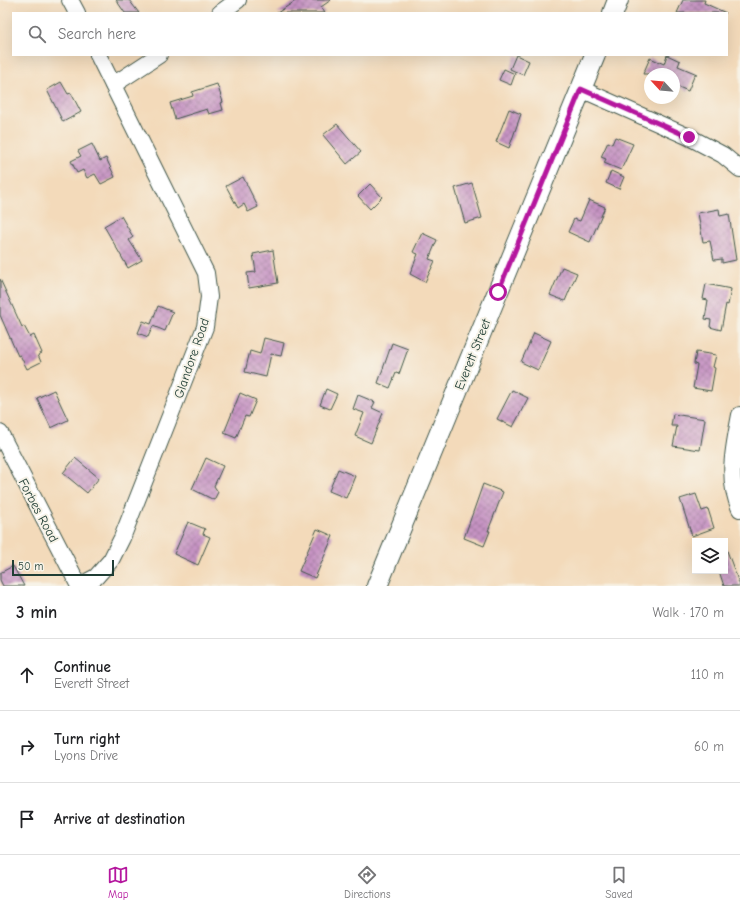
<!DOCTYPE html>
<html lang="en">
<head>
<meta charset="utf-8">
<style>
	body { margin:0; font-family:"Comic Neue",sans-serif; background:#f2f2f2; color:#202124 }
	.controls { position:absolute; right:12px; bottom:12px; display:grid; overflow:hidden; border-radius:0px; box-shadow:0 4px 16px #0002 }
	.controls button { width:36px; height:36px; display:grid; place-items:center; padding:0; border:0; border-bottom:1px solid #e0e0e0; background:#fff; color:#202124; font:20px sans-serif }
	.compass { position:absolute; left:644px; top:68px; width:36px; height:36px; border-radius:50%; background:#fff; box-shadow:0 4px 16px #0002; rotate:296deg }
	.scale { position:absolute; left:12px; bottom:10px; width:102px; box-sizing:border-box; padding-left:4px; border:2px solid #1f3d34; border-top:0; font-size:11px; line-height:14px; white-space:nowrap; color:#1f3d34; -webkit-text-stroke:3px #f7f3e8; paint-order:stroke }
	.stop { position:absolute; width:12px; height:12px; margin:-9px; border:3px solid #b5179e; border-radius:50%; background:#fff }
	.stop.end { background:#b5179e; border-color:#fff; box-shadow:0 1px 4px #0008 }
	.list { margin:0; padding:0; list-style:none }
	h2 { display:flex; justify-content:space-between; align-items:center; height:52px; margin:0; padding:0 16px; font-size:17px }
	h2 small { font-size:13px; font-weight:400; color:#757577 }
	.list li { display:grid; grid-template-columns:26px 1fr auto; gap:12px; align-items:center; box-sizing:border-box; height:72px; padding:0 16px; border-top:1px solid #e0e0e0 }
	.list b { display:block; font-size:15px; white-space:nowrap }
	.list p { margin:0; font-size:13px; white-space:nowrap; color:#757577 }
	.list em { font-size:13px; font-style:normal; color:#757577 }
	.icon { flex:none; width:22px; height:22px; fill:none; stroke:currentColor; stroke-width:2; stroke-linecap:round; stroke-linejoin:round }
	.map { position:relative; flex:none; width:740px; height:586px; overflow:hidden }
	.search { position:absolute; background:#fff; box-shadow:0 4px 16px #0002; left:12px; right:12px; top:12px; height:44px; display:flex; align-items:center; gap:10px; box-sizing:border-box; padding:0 14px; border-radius:0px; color:#757577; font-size:15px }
	.sheet { height:268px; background:#fff }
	nav { display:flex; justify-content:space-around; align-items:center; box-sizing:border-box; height:56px; border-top:1px solid #e0e0e0; background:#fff; font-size:11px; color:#757577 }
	nav a { display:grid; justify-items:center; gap:2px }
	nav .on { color:#b5179e }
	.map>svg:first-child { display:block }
	.building { fill:url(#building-cross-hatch) }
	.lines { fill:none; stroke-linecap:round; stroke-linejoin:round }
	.minor-casing { stroke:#3f5548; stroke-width:18 }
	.tertiary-casing { stroke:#3f5548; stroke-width:22 }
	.minor { stroke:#fff; stroke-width:16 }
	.tertiary { stroke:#fff; stroke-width:20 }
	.route { stroke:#b5179e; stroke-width:5 }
	.labels { text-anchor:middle; stroke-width:4; stroke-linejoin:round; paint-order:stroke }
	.street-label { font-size:13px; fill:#1f3d34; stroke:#f7f3e8 }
</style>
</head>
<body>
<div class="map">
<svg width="740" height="586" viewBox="0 0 740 586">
	<defs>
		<pattern id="building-cross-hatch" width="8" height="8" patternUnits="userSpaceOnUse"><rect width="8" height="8" fill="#c693c3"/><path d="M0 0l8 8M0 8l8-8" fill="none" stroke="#a0799f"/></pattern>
	</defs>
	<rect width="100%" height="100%" fill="#f7f3e8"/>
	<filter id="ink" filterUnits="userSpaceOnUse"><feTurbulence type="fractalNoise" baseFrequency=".025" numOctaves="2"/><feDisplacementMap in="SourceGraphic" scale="8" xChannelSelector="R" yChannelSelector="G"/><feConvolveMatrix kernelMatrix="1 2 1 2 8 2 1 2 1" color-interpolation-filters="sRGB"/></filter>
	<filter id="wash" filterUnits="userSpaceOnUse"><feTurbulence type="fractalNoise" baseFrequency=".012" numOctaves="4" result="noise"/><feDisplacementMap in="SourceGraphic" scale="16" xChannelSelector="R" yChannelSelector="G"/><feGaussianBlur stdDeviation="0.9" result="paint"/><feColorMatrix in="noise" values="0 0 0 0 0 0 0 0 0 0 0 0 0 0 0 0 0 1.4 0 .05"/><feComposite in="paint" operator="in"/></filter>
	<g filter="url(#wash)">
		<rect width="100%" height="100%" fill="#f3daba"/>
		<g id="blocks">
			<g class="building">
				<path d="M 116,0 L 129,0 L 139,13 L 125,13 Z"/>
				<path d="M 297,0 L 331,0 L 321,7 L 325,13 L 277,13 Z"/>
				<path d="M 683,0 L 705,0 L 704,3 L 726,13 L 677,13 Z"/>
				<path d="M 516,55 L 529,61 L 523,75 L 510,69 Z"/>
				<path d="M 667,55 L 680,61 L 678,66 L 697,74 L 695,74 L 688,91 L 674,85 L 674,74 L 643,74 L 650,58 L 664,64 Z"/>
				<path d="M 504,69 L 515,74 L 511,85 L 499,80 Z"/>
				<path d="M 61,82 L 68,94 L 71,93 L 81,112 L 63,122 L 47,90 Z"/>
				<path d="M 217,84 L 223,102 L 221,103 L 223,110 L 209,114 L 207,109 L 175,119 L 170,103 L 193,96 L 192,92 Z"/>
				<path d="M 509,109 L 521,114 L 509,148 L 496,142 Z"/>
				<path d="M 337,124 L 361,152 L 347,164 L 323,135 Z"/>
				<path d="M 615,137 L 633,144 L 621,170 L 604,163 L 606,159 L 601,157 L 608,142 L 612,144 Z"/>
				<path d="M 92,144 L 100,161 L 106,158 L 115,177 L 101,184 L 95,174 L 87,178 L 83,170 L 77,173 L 71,161 L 81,156 L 78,151 Z"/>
				<path d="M 611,171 L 624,177 L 619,189 L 606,183 Z"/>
				<path d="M 243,177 L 258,207 L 248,212 L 244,204 L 238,208 L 226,186 Z"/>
				<path d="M 472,183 L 482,218 L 465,223 L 455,188 Z"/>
				<path d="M 370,184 L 382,197 L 370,209 L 358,196 Z"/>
				<path d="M 589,200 L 605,207 L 590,242 L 568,232 L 574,219 L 580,221 Z"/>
				<path d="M 719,209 L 720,216 L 729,214 L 736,260 L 722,263 L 722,259 L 714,260 L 710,241 L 703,242 L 698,213 Z"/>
				<path d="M 121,216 L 133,237 L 129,240 L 142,260 L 128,268 L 104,226 Z"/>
				<path d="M 422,233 L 437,240 L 429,259 L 435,261 L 425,282 L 410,274 L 418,254 L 413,252 Z"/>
				<path d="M 273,250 L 278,283 L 249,288 L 247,273 L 256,272 L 253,254 Z"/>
				<path d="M 562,267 L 577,273 L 565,301 L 550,295 Z"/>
				<path d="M 0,279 L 22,327 L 24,326 L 30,337 L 34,335 L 42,353 L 38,355 L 41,362 L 27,369 L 20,355 L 18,356 L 0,315 Z"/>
				<path d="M 706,284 L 731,289 L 728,305 L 726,304 L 721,330 L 710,327 L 711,320 L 705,319 L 708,300 L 703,299 Z"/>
				<path d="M 158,306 L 173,312 L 165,331 L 153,326 L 148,337 L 138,333 L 143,321 L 151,324 Z"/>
				<path d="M 534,333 L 551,341 L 538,370 L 521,362 Z"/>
				<path d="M 264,338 L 284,343 L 281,356 L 271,354 L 266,377 L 245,372 L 250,351 L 260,354 Z"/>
				<path d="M 392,343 L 408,349 L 399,374 L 396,373 L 390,388 L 378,383 Z"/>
				<path d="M 696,352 L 716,355 L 713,367 L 715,368 L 711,391 L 693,388 L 697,365 L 694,364 Z"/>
				<path d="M 326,389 L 337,394 L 330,409 L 320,405 Z"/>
				<path d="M 54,390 L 68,420 L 51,428 L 37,398 Z"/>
				<path d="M 512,390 L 528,398 L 513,427 L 497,419 Z"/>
				<path d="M 240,393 L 256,400 L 249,417 L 245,416 L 236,438 L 224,433 Z"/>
				<path d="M 358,395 L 375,402 L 372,408 L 383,413 L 371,443 L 355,436 L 364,413 L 353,409 Z"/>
				<path d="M 673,414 L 705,419 L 700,450 L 673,446 L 677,426 L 671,426 Z"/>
				<path d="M 75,458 L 99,478 L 87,493 L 63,473 Z"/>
				<path d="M 206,458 L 223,466 L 214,486 L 218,492 L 214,500 L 192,489 Z"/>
				<path d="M 338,469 L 355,476 L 346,498 L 329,491 Z"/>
				<path d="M 483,484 L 503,492 L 488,531 L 490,531 L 484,546 L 464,538 Z"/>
				<path d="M 696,494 L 702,511 L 708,509 L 714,528 L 692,536 L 680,499 Z"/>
				<path d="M 188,522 L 205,529 L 203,534 L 210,537 L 198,565 L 174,554 Z"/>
				<path d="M 317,529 L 333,536 L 315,578 L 299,571 Z"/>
				<path d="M 725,548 L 726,548 L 740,586 L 724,586 L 719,571 L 725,571 Z"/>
				<path d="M 13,566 L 24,586 L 3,586 L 0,580 L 0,573 Z"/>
			</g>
		</g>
	</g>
	<g filter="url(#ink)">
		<use href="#blocks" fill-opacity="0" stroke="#3f5548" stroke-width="1"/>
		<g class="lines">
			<defs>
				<g id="minor">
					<path d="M 70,0 L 77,13"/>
					<path d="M 220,13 L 238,0"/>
					<path d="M 113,85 L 159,55"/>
					<path d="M 581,89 L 689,137 L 723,155 L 740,169"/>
					<path d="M 740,415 C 734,447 726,478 740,509"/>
					<path d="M 0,433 L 79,586"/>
					<path d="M 79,586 L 96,577 L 111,560 L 122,538 L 205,327 L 209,297 L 206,273 L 98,55"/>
				</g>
				<g id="tertiary">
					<path d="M 613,13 L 618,0"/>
					<path d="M 377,586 L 595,55"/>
				</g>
			</defs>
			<use href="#minor" class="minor-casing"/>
			<use href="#tertiary" class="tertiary-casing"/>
			<use href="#minor" class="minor"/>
			<use href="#tertiary" class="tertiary"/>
		</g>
	</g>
	<g class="lines" filter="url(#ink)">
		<path class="route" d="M 498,292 L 581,89 L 689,137"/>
	</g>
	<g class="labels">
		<g class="street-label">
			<text transform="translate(472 354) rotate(-68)" y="5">Everett Street</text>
			<text transform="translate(191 358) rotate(-71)" y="5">Glandore Road</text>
			<text transform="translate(39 510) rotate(62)" y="5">Forbes Road</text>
		</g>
	</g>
</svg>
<div class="controls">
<button><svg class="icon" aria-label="layers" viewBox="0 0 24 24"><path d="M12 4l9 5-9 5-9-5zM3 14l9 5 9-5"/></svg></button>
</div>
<svg class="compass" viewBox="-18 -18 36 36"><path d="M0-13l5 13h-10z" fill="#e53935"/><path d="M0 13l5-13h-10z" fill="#757577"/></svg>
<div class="scale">50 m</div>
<div class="stop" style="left:498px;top:292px"></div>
<div class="stop end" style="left:689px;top:137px"></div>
<div class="search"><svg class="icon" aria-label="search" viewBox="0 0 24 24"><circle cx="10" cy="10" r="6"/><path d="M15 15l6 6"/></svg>Search here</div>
</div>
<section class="sheet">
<h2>3 min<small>Walk · 170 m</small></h2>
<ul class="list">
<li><svg class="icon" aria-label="ahead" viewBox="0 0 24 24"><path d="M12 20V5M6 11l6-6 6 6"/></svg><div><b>Continue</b><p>Everett Street</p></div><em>110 m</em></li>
<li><svg class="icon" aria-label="right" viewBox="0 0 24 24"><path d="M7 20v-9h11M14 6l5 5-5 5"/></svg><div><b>Turn right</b><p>Lyons Drive</p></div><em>60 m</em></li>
<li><svg class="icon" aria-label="arrive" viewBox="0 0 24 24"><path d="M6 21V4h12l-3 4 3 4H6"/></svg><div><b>Arrive at destination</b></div></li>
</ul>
</section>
<nav>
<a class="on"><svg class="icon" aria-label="map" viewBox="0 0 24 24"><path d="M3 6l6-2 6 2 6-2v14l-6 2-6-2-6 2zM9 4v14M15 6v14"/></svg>Map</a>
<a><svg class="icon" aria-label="directions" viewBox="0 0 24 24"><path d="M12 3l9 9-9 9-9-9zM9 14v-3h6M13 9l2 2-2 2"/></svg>Directions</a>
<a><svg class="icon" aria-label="saved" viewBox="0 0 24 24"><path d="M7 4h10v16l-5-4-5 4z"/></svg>Saved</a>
</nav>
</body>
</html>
